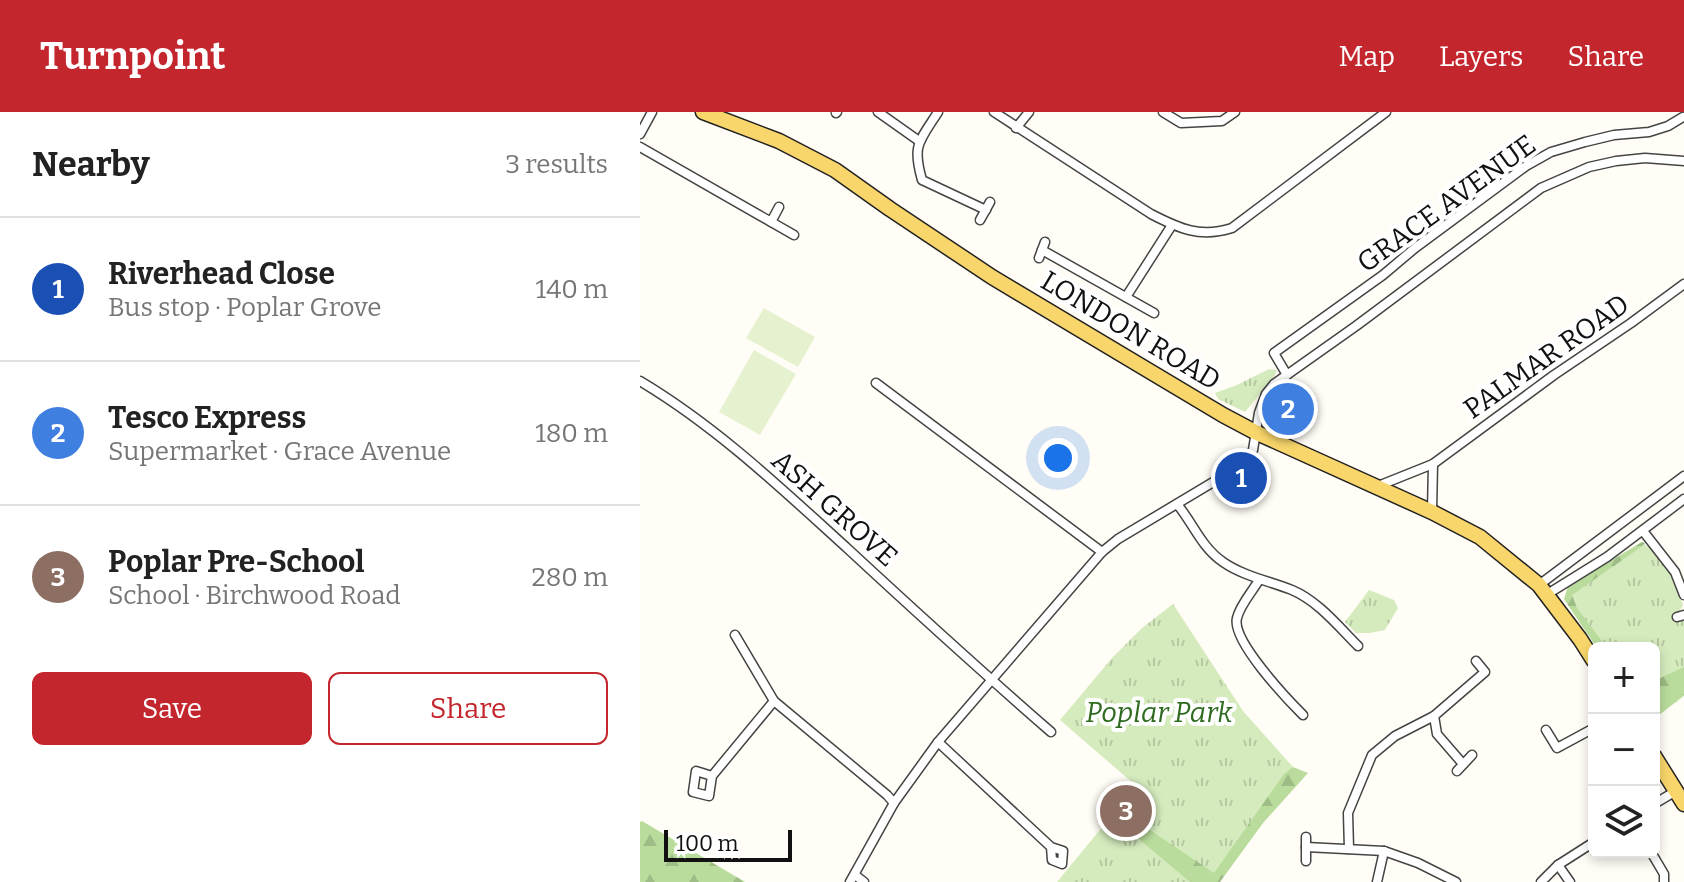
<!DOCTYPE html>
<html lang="en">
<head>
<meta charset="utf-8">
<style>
	body { margin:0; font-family:Bitter,serif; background:#f6f6f6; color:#222 }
	.controls { position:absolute; right:24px; bottom:24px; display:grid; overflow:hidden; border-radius:12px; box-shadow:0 4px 12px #0003 }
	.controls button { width:72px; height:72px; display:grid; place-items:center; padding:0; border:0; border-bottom:2px solid #e0e0e0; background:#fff; color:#222; font:40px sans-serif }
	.scale { position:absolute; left:24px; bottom:20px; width:128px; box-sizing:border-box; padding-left:8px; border:4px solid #111; border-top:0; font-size:22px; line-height:28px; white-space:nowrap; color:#111; -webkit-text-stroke:6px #fff; paint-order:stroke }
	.you { position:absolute; left:418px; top:346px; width:28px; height:28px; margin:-20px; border:6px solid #fff; border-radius:50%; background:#1a73e8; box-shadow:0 0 0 12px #1a73e833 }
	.badge { display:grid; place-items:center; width:52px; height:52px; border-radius:50%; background:#c4262e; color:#fff; font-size:26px; font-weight:700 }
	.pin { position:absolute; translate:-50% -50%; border:4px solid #fff; box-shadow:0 2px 8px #0006 }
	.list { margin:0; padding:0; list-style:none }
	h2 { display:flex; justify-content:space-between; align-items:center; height:104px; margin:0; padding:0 32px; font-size:34px }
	h2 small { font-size:26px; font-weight:400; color:#767676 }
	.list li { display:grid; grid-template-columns:52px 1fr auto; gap:24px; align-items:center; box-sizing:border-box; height:144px; padding:0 32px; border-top:2px solid #e0e0e0 }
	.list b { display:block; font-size:30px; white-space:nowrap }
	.list p { margin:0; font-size:26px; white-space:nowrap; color:#767676 }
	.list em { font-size:26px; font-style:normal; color:#767676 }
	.actions { display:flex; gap:16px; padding:24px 32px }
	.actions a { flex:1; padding:18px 0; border:2px solid #c4262e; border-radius:12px; text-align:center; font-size:28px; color:#c4262e }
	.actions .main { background:#c4262e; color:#fff }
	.icon { flex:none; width:44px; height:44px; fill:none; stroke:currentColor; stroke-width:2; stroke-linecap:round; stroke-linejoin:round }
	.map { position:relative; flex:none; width:1044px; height:770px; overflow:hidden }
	header { display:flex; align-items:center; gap:48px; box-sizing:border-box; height:112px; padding:0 40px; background:#c4262e; color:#fff }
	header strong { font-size:38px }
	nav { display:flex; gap:44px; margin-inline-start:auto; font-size:28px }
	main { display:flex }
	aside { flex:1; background:#fff }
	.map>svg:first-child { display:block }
	.grass { fill:url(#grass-tufts) }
	.forest { fill:url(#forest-firs) }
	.pitch { fill:#e6f2cf }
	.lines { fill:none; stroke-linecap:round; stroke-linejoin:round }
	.minor-casing { stroke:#444; stroke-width:11 }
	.primary-casing { stroke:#222; stroke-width:17 }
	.minor { stroke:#fff; stroke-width:8 }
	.primary { stroke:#f9d66b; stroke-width:14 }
	.labels { text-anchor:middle; stroke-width:8; stroke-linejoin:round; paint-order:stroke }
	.street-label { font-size:28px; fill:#111; stroke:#fff }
	.park-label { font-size:28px; font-style:italic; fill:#2f6b1f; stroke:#fff }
</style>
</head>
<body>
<header>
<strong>Turnpoint</strong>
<nav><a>Map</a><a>Layers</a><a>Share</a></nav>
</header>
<main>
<aside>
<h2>Nearby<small>3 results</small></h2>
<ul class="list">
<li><span class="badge" style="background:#1a4fb4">1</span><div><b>Riverhead Close</b><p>Bus stop · Poplar Grove</p></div><em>140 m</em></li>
<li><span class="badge" style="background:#3f7fe0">2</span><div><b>Tesco Express</b><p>Supermarket · Grace Avenue</p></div><em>180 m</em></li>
<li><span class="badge" style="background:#8d6e63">3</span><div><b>Poplar Pre-School</b><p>School · Birchwood Road</p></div><em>280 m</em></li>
</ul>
<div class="actions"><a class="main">Save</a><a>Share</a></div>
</aside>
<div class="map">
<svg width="1044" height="770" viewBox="0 0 1044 770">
	<defs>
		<pattern id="grass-tufts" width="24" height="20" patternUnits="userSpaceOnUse" patternTransform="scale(2)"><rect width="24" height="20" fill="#d5ebbd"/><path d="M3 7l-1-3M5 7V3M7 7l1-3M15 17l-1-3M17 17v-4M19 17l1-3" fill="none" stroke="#b6c8a1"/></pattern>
		<pattern id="forest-firs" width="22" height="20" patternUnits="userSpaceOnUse" patternTransform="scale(2)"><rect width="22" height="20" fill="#b9dc9c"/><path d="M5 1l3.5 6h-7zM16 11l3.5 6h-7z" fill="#9ebc85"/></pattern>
	</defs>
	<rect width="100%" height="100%" fill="#fffdf5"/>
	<g class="grass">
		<path d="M 629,257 L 637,258 L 635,263 L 605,300 L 578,287 L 575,281 L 597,273 Z"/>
		<path d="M 1002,430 L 1008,435 L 1010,433 L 1033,464 L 1043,493 L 1040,499 L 1034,502 L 1036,508 L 1044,508 L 1044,584 L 1014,607 L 1014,536 L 957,536 L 924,487 L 928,475 Z"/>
		<path d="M 729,478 L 754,488 L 758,496 L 745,518 L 730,521 L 716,521 L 705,510 Z"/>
		<path d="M 533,492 L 603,599 L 653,655 L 587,751 L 571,770 L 417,770 L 468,708 L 494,672 L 420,608 L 472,546 L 502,516 Z"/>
	</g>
	<g class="forest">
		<path d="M 1002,430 L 1005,431 L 1001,435 L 932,483 L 937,496 L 967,536 L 957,536 L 924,487 L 928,475 Z"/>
		<path d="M 1044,555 L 1044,583 L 1014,607 L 1014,569 Z"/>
		<path d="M 653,655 L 668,661 L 623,711 L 580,770 L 550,770 L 494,723 L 507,716 L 574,761 L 644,662 Z"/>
		<path d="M 2,709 L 105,770 L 0,770 L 0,710 Z"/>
	</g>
	<g class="pitch">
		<path d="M 124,196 L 175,225 L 158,255 L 106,226 Z"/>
		<path d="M 114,238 L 156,262 L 120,323 L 79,300 Z"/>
	</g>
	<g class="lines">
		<defs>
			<g id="minor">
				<path d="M 238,0 L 279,29"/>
				<path d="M 298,0 C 279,30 272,33 282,68 L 346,98"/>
				<path d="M 354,0 L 511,102 C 540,117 560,126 592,116 L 746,0"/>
				<path d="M 523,0 L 541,11 L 582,9 L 595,0"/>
				<path d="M 196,1 L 197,0"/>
				<path d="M 376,16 L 389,0"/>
				<path d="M 0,22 L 12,0"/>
				<path d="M 0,35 L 154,123"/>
				<path d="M 340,108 L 350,90"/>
				<path d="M 131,110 L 139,95"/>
				<path d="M 402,138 L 514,201"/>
				<path d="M 399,146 L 405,130"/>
				<path d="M 486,185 L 532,113"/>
				<path d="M 647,263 L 634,241 L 743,163 L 775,136 L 886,54 L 911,40 L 945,30 L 974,23 L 1009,20 L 1028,14 L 1043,5"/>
				<path d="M 0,269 C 77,315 142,377 208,437 C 275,499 342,560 411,620"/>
				<path d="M 236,271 L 462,440"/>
				<path d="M 738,374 L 793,352 L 914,263 L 991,211 L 1044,172"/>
				<path d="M 537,392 C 553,411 561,435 583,450 C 603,464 629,469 652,478 C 678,489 698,514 718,534"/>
				<path d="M 792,400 L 793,352"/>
				<path d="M 1003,419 L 1035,460 L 1044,483"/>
				<path d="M 619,468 C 612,480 600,493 597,506 C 591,528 647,587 663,603"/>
				<path d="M 899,473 L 1044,364"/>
				<path d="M 906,483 L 967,445 L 1044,387"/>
				<path d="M 1037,505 L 1044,503"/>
				<path d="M 95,523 L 134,589 L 247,683 L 254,691"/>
				<path d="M 794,604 L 797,622 L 823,652"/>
				<path d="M 906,618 L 917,636 L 954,616"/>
				<path d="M 298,630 L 411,735 L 423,739 L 422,752 L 412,748 L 411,735"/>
				<path d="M 817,659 L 832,643"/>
				<path d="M 72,664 L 56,659 L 53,680 L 69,684 L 72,664 L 134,589"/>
				<path d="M 1014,692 L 1036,679"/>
				<path d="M 666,725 L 666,749"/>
				<path d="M 666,735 L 744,739 L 778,751 L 816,770"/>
				<path d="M 709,737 L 708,701 L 732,643 L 755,624 L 794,604 L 845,560 L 836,549"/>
				<path d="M 1011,740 L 1024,762 L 1024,770"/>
				<path d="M 918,753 L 930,770"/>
				<path d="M 215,763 L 224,770"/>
				<path d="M 210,770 L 254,691 L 298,630 L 462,440 L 478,427 L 590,360 L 606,348 L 613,338 L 619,301 L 626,282 L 634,272 L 716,214 L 901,76 L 949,55 L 976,49 L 1005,46 L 1044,49"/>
				<path d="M 737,770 L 744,739"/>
				<path d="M 901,770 L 918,753 L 954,730"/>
			</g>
			<g id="primary">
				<path d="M 63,0 L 139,29 L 195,58 L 250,97 L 352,165 L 583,303 L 615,320 L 792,400 L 840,425 L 899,473 L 940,527 L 954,549"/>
				<path d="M 1014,644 L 1044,692"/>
			</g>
		</defs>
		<use href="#minor" class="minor-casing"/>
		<use href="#primary" class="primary-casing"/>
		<use href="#minor" class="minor"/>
		<use href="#primary" class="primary"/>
	</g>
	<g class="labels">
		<g class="street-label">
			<text transform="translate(806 91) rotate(-36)" y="10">GRACE AVENUE</text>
			<text transform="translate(491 218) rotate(31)" y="10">LONDON ROAD</text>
			<text transform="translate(906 244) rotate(-35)" y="10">PALMAR ROAD</text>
			<text transform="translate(195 396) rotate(42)" y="10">ASH GROVE</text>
		</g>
		<g class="park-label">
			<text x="519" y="610">Poplar Park</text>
		</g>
	</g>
</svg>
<div class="controls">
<button>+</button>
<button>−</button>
<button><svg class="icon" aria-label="layers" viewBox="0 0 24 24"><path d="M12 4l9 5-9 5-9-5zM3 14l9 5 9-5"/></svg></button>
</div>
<div class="scale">100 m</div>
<div class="you"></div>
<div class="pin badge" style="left:601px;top:366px;background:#1a4fb4">1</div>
<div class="pin badge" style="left:648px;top:297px;background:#3f7fe0">2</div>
<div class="pin badge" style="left:486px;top:699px;background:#8d6e63">3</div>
</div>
</main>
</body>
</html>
